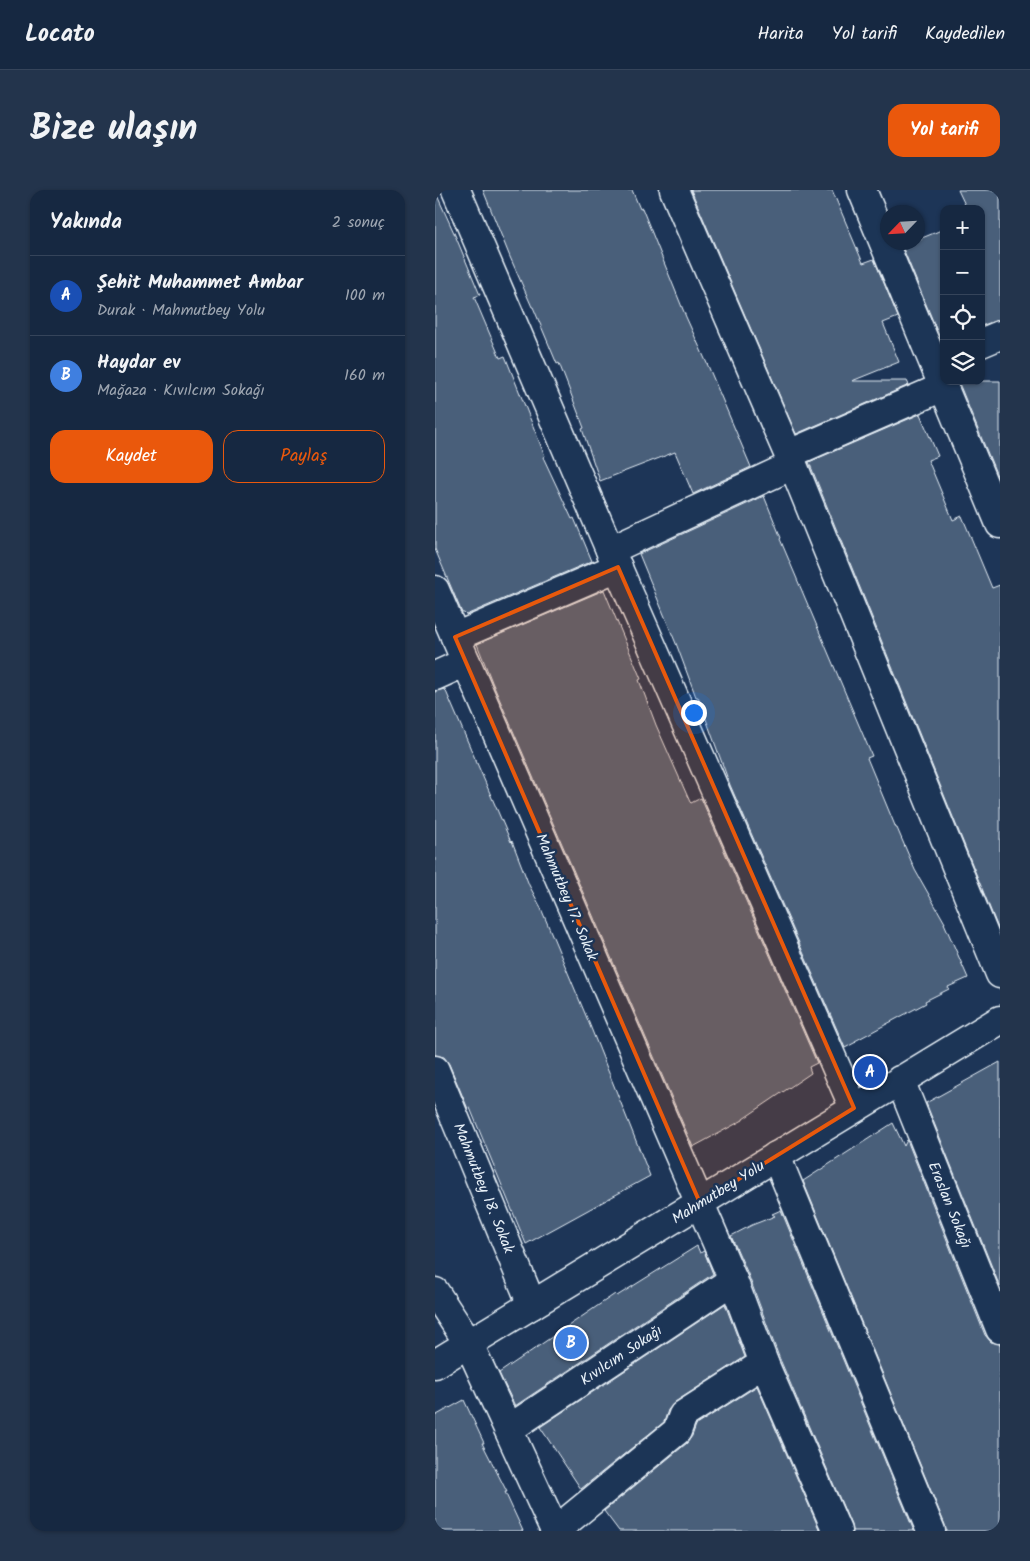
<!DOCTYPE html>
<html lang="tr">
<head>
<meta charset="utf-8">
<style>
	body { margin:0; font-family:Kalam,sans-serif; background:#23344c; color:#f1f3f6 }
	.controls { position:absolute; right:15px; top:15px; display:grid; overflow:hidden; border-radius:10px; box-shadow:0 1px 4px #0004 }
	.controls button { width:45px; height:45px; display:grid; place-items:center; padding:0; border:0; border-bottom:1px solid #35445a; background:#162841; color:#f1f3f6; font:25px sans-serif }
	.compass { position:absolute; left:445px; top:15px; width:45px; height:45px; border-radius:50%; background:#162841; box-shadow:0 1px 4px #0004; rotate:245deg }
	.you { position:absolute; left:258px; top:522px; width:18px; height:18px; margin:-12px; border:4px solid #fff; border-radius:50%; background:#1a73e8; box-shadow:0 0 0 8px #1a73e833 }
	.badge { display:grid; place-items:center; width:32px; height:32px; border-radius:50%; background:#ea580c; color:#fff; font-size:16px; font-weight:700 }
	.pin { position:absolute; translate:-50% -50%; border:2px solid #fff; box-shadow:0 1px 5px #0006 }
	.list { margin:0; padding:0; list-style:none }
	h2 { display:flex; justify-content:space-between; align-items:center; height:65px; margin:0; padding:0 20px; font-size:21px }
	h2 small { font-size:16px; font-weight:400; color:#9ea6b1 }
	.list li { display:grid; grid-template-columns:32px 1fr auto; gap:15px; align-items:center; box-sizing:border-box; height:80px; padding:0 20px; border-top:1px solid #35445a }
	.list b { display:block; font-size:19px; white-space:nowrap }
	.list p { margin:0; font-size:16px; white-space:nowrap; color:#9ea6b1 }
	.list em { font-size:16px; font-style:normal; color:#9ea6b1 }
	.actions { display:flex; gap:10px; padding:15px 20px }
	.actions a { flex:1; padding:11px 0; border:1px solid #ea580c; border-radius:15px; text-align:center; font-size:18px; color:#ea580c }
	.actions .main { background:#ea580c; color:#fff }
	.icon { flex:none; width:28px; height:28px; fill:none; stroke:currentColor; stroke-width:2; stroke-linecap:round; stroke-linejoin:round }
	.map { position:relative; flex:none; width:565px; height:1341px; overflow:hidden; border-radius:15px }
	header { display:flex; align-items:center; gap:30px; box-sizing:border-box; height:70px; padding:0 25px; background:#162841; border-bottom:1px solid #35445a }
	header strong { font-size:24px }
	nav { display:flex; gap:28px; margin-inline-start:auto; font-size:18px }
	.intro { display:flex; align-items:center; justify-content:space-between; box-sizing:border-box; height:120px; padding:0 30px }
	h1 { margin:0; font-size:35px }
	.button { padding:12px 22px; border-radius:15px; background:#ea580c; color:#fff; font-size:18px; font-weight:700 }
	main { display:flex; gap:30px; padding:0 30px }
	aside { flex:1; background:#162841; border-radius:15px; box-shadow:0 1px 4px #0004 }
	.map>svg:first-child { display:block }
	.building { fill:#495e7a; stroke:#e8f1f8 }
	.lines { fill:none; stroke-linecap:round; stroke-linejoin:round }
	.minor-casing { stroke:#e8f1f8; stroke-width:31 }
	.secondary-casing { stroke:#e8f1f8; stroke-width:31 }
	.minor { stroke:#1d3557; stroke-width:28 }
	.secondary { stroke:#1d3557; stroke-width:28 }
	.marked { fill:#e8590c; fill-opacity:0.2; stroke:#e8590c; stroke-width:4; stroke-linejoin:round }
	.labels { text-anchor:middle; stroke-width:5; stroke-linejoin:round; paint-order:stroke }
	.street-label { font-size:15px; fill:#e8f1f8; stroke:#1d3557 }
</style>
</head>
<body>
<header>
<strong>Locato</strong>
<nav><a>Harita</a><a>Yol tarifi</a><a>Kaydedilen</a></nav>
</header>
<div class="intro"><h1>Bize ulaşın</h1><a class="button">Yol tarifi</a></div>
<main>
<aside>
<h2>Yakında<small>2 sonuç</small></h2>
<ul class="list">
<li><span class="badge" style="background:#1a4fb4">A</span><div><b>Şehit Muhammet Ambar</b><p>Durak · Mahmutbey Yolu</p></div><em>100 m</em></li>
<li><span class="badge" style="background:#3f7fe0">B</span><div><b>Haydar ev</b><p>Mağaza · Kıvılcım Sokağı</p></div><em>160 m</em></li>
</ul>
<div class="actions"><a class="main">Kaydet</a><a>Paylaş</a></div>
</aside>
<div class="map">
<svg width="565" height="1341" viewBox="0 0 565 1341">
	<rect width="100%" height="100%" fill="#1d3557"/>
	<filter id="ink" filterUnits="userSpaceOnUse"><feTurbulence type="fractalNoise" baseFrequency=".02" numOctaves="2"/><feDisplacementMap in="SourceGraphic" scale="10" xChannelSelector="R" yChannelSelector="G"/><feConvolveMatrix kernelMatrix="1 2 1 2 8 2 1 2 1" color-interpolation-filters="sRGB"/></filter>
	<g filter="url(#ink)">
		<g class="building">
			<path d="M 48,0 L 197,0 L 205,19 L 207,18 L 251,127 L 274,178 L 316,277 L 258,304 L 240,262 L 165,291 L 147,239 L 149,238 L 124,173 L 122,174 L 98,117 L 97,117 L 75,67 Z"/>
			<path d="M 256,0 L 397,0 L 428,73 L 439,69 L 463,127 L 448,133 L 464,172 L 417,191 L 472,191 L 474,195 L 361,244 Z"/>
			<path d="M 523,0 L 565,0 L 565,129 L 546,136 L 546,19 L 532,19 Z"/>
			<path d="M 0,1 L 20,45 L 45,105 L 39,107 L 65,168 L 70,166 L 110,266 L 108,267 L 137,329 L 139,328 L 157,371 L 31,425 L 29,423 L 27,423 L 0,359 Z"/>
			<path d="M 509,39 L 509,153 L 507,153 L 467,56 L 477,52 L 482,52 L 482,50 Z"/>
			<path d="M 523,191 L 565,191 L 565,293 Z"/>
			<path d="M 485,224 L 503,266 L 493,270 L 518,330 L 527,326 L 557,398 L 565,395 L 565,743 L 374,272 Z"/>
			<path d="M 329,306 L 346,348 L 345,349 L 437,566 L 432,568 L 461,638 L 462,638 L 480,680 L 510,733 L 509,733 L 533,788 L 513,797 L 514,799 L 490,811 L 491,813 L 420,851 L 421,852 L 410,858 L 295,595 L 263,507 L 261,507 L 242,456 L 204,364 Z"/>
			<path d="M 169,400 L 206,489 L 204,490 L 221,535 L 255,612 L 256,613 L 266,608 L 382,873 L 374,877 L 376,883 L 308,929 L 308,930 L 258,957 L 57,492 L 42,454 Z"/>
			<path d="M 10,499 L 76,652 L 77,651 L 94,695 L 105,716 L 154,833 L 215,986 L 91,1054 L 35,918 L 33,919 L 14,874 L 9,867 L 0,865 L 0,501 Z"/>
			<path d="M 565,872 L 565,1097 L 491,913 Z"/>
			<path d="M 458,933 L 469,956 L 472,950 L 550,1145 L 556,1152 L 565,1154 L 565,1341 L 511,1341 L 510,1335 L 368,991 Z"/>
			<path d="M 346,1020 L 479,1341 L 417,1341 L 416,1335 L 344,1167 L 313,1084 L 296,1046 L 317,1035 L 340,1026 L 337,1024 Z"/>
			<path d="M 262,1056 L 265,1063 L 269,1061 L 278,1084 L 80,1216 L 64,1183 L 180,1104 L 182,1106 Z"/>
			<path d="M 290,1114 L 310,1167 L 240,1212 L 233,1220 L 229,1232 L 146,1299 L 105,1237 Z"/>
			<path d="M 322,1196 L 385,1341 L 184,1341 L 169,1321 L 252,1253 L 257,1246 L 261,1235 Z"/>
			<path d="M 29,1210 L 49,1253 L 47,1253 L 72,1302 L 70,1302 L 88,1341 L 0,1341 L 0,1226 Z"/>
		</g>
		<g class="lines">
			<defs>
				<g id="minor">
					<path d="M 21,0 L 175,360 L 419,918"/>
					<path d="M 239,0 L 358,275 L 565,784"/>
					<path d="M 427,0 L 565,334"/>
					<path d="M 546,153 L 565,145"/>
					<path d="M 354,264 L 508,197"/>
					<path d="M 175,360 L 358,275"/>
					<path d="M 0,400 L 298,1090 L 329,1173 L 402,1341"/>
					<path d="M 20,447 L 183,377"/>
					<path d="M 0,486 L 31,472"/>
					<path d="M 0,880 L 97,1115"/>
					<path d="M 465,890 L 565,1139"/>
					<path d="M 341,966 L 496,1341"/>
					<path d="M 0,1102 L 34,1154 L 120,1341"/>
					<path d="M 74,1239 L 298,1090"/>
					<path d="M 120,1341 L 242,1241 L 248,1225 L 329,1173"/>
				</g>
				<path id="secondary" d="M 0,1174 L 565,830"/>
			</defs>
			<use href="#minor" class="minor-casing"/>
			<use href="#secondary" class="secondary-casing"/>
			<use href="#minor" class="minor"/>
			<use href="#secondary" class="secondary"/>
		</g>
	</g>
	<path class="marked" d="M 183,377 L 419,918 L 265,1013 L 20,447 Z"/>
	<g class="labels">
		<g class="street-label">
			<text transform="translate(132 707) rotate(67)" y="5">Mahmutbey 17. Sokak</text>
			<text transform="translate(49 998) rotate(68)" y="5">Mahmutbey 18. Sokak</text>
			<text transform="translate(283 1002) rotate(-32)" y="5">Mahmutbey Yolu</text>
			<text transform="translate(515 1015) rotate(68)" y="5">Eraslan Sokağı</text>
			<text transform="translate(186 1165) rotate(-34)" y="5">Kıvılcım Sokağı</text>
		</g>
	</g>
</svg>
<div class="controls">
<button>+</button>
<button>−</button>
<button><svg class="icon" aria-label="locate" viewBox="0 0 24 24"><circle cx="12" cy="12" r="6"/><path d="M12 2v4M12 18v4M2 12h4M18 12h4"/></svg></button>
<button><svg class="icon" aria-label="layers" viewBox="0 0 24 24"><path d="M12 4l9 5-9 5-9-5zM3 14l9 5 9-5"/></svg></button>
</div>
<svg class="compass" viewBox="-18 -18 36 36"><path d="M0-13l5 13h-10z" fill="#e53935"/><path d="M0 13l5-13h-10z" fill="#9ea6b1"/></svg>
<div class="you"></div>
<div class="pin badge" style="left:435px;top:882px;background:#1a4fb4">A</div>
<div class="pin badge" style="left:136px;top:1153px;background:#3f7fe0">B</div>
</div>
</main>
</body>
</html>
